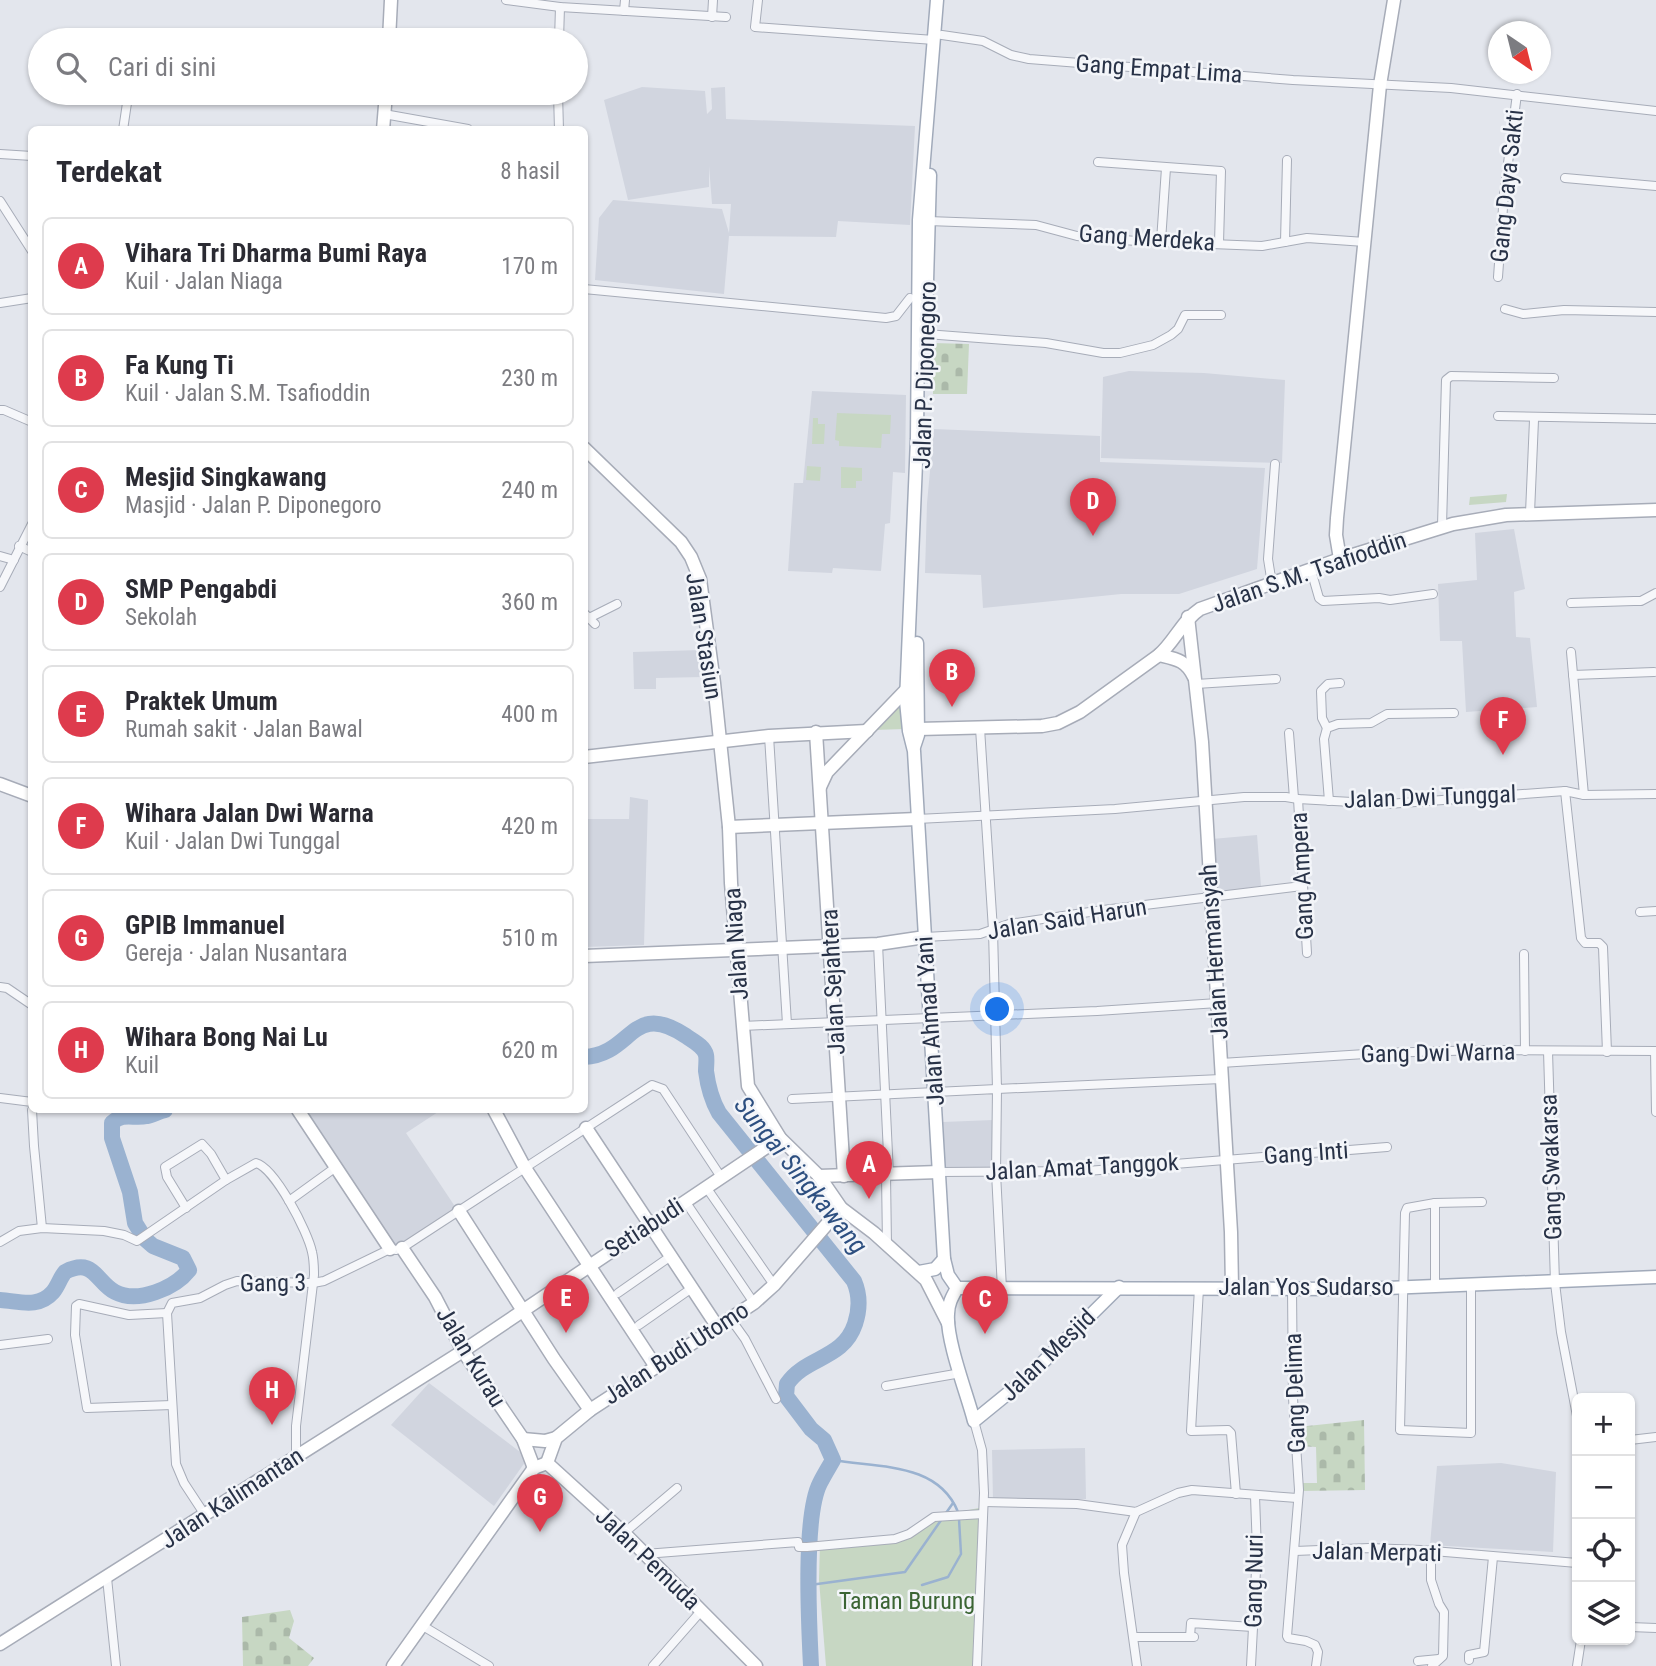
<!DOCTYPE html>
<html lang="id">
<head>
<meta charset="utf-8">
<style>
	body { margin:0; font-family:"Roboto Condensed",sans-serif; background:#f7f7f7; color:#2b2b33 }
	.controls { position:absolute; right:21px; bottom:21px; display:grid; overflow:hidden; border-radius:10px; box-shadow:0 2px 5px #0004 }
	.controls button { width:63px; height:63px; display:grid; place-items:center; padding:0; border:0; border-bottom:2px solid #e1e1e2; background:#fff; color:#2b2b33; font:35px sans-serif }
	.compass { position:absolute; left:1488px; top:21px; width:63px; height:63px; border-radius:50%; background:#fff; box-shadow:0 2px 5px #0004; rotate:145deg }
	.you { position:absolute; left:998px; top:1010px; width:24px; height:24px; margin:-18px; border:5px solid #fff; border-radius:50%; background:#1a73e8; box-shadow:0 0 0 10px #1a73e833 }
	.badge { display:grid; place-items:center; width:46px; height:46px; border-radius:50%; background:#de3b4d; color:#fff; font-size:23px; font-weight:700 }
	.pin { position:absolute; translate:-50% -58px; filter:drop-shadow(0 2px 4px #0008) }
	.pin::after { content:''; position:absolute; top:37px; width:24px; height:21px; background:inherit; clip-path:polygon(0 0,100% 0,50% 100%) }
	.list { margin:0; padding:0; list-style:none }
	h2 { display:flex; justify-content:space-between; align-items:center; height:91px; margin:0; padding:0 28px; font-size:30px }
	h2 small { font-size:23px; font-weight:400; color:#7c7c81 }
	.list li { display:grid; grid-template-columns:46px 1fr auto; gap:21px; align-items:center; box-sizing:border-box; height:98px; margin:0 14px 14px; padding:0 14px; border:2px solid #e1e1e2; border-radius:10px }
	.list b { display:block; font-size:26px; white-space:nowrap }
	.list p { margin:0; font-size:23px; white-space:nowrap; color:#7c7c81 }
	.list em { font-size:23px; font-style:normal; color:#7c7c81 }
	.icon { flex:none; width:38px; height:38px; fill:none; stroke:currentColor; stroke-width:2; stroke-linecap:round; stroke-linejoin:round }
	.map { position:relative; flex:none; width:1656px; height:1666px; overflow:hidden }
	.search { position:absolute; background:#fff; box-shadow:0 2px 5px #0004; left:28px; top:28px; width:560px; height:77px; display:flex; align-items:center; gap:18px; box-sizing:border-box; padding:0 24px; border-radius:38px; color:#7c7c81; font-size:26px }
	.panel { position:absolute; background:#fff; box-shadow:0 2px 5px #0004; left:28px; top:126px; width:560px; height:987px; border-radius:10px }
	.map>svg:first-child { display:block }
	.built { fill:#d1d5df }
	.green { fill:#c7d7c3 }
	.cemetery { fill:url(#cemetery-stones) }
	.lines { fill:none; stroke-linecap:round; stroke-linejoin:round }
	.stream { stroke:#9ab2d0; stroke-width:2.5 }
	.river { stroke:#9ab2d0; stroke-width:16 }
	.street-casing { stroke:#a7acb8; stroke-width:10 }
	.secondary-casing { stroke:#a7acb8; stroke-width:15 }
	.primary-casing { stroke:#a1aaba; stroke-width:15 }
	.street { stroke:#f6f7fa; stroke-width:8 }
	.secondary { stroke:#fff; stroke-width:12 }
	.primary { stroke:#fff; stroke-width:12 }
	.labels { text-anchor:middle; stroke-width:5; stroke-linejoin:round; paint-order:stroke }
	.street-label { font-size:24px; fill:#283247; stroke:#f3f5f9 }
	.park-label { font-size:24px; fill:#3b6534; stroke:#f3f5f9 }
	.water-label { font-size:26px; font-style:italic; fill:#2d4f80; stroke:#f3f5f9 }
</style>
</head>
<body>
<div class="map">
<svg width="1656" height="1666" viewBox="0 0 1656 1666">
	<defs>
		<pattern id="cemetery-stones" width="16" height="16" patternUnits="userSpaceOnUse" patternTransform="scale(1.75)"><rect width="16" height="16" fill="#c7d7c3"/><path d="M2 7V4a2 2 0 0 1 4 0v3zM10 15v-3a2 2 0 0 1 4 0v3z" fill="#abb9a9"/></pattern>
	</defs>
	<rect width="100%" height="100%" fill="#e3e6ed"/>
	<g class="built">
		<path d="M 642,87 L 705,91 L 707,114 L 712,109 L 711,88 L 725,87 L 726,119 L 915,126 L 910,225 L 838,221 L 836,237 L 729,236 L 724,294 L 595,280 L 599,218 L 613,200 L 722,209 L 729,233 L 731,204 L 712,204 L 709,166 L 709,187 L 628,200 L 604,100 Z"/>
		<path d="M 1129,371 L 1204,373 L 1285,380 L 1282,463 L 1101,458 L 1103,377 Z"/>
		<path d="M 812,391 L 906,395 L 905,473 L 893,472 L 890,523 L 885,524 L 881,571 L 833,568 L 832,573 L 788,571 L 794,483 L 803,483 Z"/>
		<path d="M 934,429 L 1100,436 L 1100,462 L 1265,468 L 1257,569 L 1179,594 L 1121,594 L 983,608 L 981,575 L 925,573 L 927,503 Z"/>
		<path d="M 1514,529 L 1525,589 L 1514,592 L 1516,637 L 1530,638 L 1537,707 L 1466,712 L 1462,641 L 1440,641 L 1438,584 L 1477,580 L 1475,533 Z"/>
		<path d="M 702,650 L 703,677 L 656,678 L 656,689 L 634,689 L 633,652 Z"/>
		<path d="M 630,797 L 648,800 L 644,945 L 585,947 L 585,819 L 629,819 Z"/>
		<path d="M 1257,835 L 1261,886 L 1218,892 L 1212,839 Z"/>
		<path d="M 301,1110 L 441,1110 L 406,1133 L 456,1208 L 394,1248 Z"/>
		<path d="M 993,1120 L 996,1168 L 945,1171 L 943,1122 Z"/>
		<path d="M 429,1383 L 528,1458 L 494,1506 L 391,1425 Z"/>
		<path d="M 1085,1448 L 1086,1499 L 993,1501 L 992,1450 Z"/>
		<path d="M 1501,1463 L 1556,1472 L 1553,1552 L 1430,1545 L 1437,1466 Z"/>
	</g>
	<g class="green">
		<path d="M 837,413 L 891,415 L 890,434 L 882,434 L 881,448 L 839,446 L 839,441 L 835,440 Z"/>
		<path d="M 813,418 L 818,418 L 818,424 L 825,424 L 824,444 L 812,444 Z"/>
		<path d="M 807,466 L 821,467 L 820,481 L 806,480 Z"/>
		<path d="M 841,467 L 862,468 L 862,481 L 856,481 L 856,488 L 841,488 Z"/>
		<path d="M 1507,494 L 1506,502 L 1469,505 L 1470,497 Z"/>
		<path d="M 897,705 L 901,709 L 905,729 L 873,730 Z"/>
		<path d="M 979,1508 L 974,1666 L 826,1666 L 819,1580 L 820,1543 L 901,1536 L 925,1518 Z"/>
	</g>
	<g class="cemetery">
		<path d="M 933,343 L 969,344 L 967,394 L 933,394 Z"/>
		<path d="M 1364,1420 L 1365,1490 L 1302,1491 L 1302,1483 L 1317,1483 L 1316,1447 L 1301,1446 L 1298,1427 Z"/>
		<path d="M 290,1610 L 294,1621 L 289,1638 L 314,1658 L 308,1666 L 243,1666 L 242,1617 Z"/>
	</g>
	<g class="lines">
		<g class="stream">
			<path d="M 833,1460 C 878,1468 938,1462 958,1512"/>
			<path d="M 810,1585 L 905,1572 L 953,1503"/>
			<path d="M 922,1585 L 948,1577 L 961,1554 L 959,1519"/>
		</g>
		<g class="river">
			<path d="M 584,1057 C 633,1055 631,999 686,1036 C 693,1041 704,1046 706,1055 C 707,1059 706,1066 706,1071 C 708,1087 711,1099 719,1113 L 854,1281 C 860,1295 860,1309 855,1324 C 843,1360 806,1356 787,1384 L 786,1396 L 811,1429 L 824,1440 L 833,1460 C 829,1467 824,1475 820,1483 C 803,1516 809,1626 811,1666"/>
			<path d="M 0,1300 C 19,1301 38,1309 53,1292 C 58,1286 60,1278 65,1272 C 94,1257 96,1282 115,1292 C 138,1304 175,1288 189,1270 L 183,1258 L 153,1246 L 145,1239 L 135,1223 L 130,1192 L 112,1138 L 112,1123 C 123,1112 133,1119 147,1116 C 153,1115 159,1111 165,1110"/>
		</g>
		<defs>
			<g id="street">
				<path d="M 506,0 L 560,7 L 726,17"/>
				<path d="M 758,0 L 755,27 L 934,40"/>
				<path d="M 624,11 L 625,0"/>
				<path d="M 712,17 L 713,0"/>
				<path d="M 942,35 L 983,41 L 1011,55 L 1029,59 L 1293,80 L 1451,88 L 1656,111"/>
				<path d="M 559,40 L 560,7"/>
				<path d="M 558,93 L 559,130"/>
				<path d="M 384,114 L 468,129"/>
				<path d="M 123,130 L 127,103"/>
				<path d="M 0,154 L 32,156"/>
				<path d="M 1098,162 L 1221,171 L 1219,243"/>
				<path d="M 1565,178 L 1656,186"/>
				<path d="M 0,201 L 32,251"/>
				<path d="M 928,221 L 1036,225 L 1077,236 L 1136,241 L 1262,246 L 1307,238 L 1365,242"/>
				<path d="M 1161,241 L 1166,168"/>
				<path d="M 1285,242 L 1287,160"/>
				<path d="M 1498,277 L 1504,194 L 1517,94"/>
				<path d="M 584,289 L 886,318 L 896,316 L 910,298"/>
				<path d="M 0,303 L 32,298"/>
				<path d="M 1505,309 L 1523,314 L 1564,310 L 1656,312"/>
				<path d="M 926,334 L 1046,343 L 1103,353 L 1120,353 L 1153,345 L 1171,335 L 1178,329 L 1185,315 L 1221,315"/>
				<path d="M 0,410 L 4,410 L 32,422"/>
				<path d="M 1498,416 L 1656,419"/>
				<path d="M 1530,513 L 1534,420"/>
				<path d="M 1442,526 L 1446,380 L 1451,376 L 1554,378"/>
				<path d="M 19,546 L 32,552"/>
				<path d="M 0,556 L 14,560"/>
				<path d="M 1311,570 L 1319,598 L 1323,601 L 1379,598 L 1390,600 L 1433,594"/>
				<path d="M 1272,584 L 1268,559 L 1275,464"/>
				<path d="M 0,587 L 32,524"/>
				<path d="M 1571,603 L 1634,601 L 1641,601 L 1656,593"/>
				<path d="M 584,613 L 595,624"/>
				<path d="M 589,618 L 617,604"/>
				<path d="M 1571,652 L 1584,795"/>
				<path d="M 1573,675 L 1654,672"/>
				<path d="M 1196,684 L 1276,679"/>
				<path d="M 980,728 L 993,930 L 997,1089 L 1221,1079"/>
				<path d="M 1327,728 L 1322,718 L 1321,691 L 1328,684 L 1340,683"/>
				<path d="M 1289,733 L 1294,798"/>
				<path d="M 769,736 L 787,1024"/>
				<path d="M 1565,791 L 1581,938 L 1585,943 L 1599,943 L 1603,947 L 1607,1052"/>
				<path d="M 1298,799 L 1307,953"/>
				<path d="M 1329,801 L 1324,739 L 1327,728 L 1338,724 L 1371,723 L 1387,714 L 1454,713"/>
				<path d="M 917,819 L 1115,809 L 1244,797 L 1286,797 L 1298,799 L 1388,804 L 1565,791 L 1584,795 L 1656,794"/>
				<path d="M 1640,912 L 1656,911"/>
				<path d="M 925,937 L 980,934 L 1009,924 L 1103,910 L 1302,886"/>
				<path d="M 878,944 L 889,1175"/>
				<path d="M 1524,954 L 1525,1051"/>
				<path d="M 0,987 L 7,988 L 32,1005"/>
				<path d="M 742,1026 L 1097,1011 L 1218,1003"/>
				<path d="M 1548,1051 L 1555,1283 L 1561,1332 L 1577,1416"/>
				<path d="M 1655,1051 L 1656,1112"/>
				<path d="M 1221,1063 L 1381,1053 L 1482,1050 L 1656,1051"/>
				<path d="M 0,1098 L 32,1102"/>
				<path d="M 792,1099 L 997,1089 L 996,1173 L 1002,1289"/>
				<path d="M 32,1110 L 34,1146 L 42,1228"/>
				<path d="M 939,1172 L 1087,1171 L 1387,1147"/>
				<path d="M 886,1175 L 887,1245"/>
				<path d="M 706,1187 L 774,1285"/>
				<path d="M 289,1201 L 336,1167"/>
				<path d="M 685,1201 L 754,1303"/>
				<path d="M 1435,1203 L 1435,1286"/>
				<path d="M 186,1208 L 167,1177 L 165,1167 L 202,1144 L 211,1154 L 226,1180 L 256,1163 C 275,1168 308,1232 312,1252 C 314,1260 314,1267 314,1275 L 296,1426 L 296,1456"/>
				<path d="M 0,1242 L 19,1231 L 42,1228 L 104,1231 L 124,1235 L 137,1241 L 226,1180"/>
				<path d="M 1471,1284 L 1471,1433 L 1400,1430 L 1405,1213 L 1407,1208 L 1435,1203 L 1482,1202"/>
				<path d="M 1199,1288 L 1191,1431 L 1228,1430 L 1231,1433 L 1236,1494"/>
				<path d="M 1292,1288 L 1293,1398 L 1299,1490 L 1287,1636 L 1288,1638 L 1306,1641 L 1315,1645 L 1318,1652 L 1316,1666"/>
				<path d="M 618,1293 L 671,1256"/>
				<path d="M 167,1313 L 129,1315 L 79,1304 L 76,1306 L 75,1335 L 87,1408 L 172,1405"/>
				<path d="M 730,1318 L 745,1339 L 776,1399"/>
				<path d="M 639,1325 L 692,1288"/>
				<path d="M 0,1345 L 48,1339"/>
				<path d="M 886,1386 L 961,1373"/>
				<path d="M 974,1421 L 982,1450 L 984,1493 L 977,1666"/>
				<path d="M 1630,1440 L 1656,1437"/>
				<path d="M 984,1502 L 1077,1504 L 1136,1512 L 1178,1493 L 1192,1490 L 1297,1498"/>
				<path d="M 1136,1512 L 1122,1545 L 1124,1573 L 1137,1666"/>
				<path d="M 205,1515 L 184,1483 L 176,1464 L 167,1313 L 172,1303 L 200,1298 L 225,1285 L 237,1281 L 313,1283 L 324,1281 L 390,1249 L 396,1250 L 402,1248 L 652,1085 L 663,1089 L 721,1177"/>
				<path d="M 624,1533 L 677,1488"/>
				<path d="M 1295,1551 L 1369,1548 L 1421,1550 L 1577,1563"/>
				<path d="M 1431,1551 L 1431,1580 L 1439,1604 L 1444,1612 L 1443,1656 L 1432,1666"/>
				<path d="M 645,1554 L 798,1542 L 799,1547 L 807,1547 L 895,1539 L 909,1534 L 934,1517 L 983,1514"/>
				<path d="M 107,1578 L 116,1666"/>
				<path d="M 423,1626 L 489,1666"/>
				<path d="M 1630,1627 L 1656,1628"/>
				<path d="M 1134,1637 L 1194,1637"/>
				<path d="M 1190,1637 L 1191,1623 L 1253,1627"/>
				<path d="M 1469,1660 L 1469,1655 L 1484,1652 L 1493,1557"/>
				<path d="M 1418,1661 L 1439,1659"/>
				<path d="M 653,1666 L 702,1610"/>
				<path d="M 1251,1666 L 1257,1551 L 1255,1496"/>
				<path d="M 1577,1666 L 1581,1640"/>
			</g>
			<g id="secondary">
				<path d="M 389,40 L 391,0"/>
				<path d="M 383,130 L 386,93"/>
				<path d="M 584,448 L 681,542 L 691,557 L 700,579 L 714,683 L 729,827 L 731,883 L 748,1086 L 780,1138 L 819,1176 L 841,1208 L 874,1233 L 926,1280 L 948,1323"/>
				<path d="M 1340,559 L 1336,535 L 1337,518 L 1380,85 L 1394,0"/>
				<path d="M 1188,617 L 1202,742 L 1231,1232 L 1232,1288"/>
				<path d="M 1159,655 C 1176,659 1186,660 1194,677"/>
				<path d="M 918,729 L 1042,726 L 1058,723 L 1080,712 L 1159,655 C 1175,641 1182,621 1200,609 L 1340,559 L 1453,524 L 1506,515 L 1656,510"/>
				<path d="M 816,732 L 844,1176"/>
				<path d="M 584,757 L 769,736 L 867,731"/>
				<path d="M 0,784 L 32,796"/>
				<path d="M 820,787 L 827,772 L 907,689"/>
				<path d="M 729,827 L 917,819"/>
				<path d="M 584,956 L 878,944 L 925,937"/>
				<path d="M 298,1110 L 390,1249"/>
				<path d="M 494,1110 L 525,1168 L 656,1367"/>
				<path d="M 586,1128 L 717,1326"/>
				<path d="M 819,1176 L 939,1172"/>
				<path d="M 459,1211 L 554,1359 L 590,1410"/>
				<path d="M 402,1248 L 435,1297 L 463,1351 L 523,1439 L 534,1468"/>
				<path d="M 523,1439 L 545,1441 L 556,1438"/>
				<path d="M 547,1463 L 556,1438 L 590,1410 L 754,1303 L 774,1285 L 841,1208"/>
				<path d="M 534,1468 L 547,1463 L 624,1533 L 756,1666"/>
				<path d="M 0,1644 L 463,1351 L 780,1138"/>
				<path d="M 393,1666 L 534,1468"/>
			</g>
			<g id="primary">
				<path d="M 937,0 L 919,220 L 917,439 L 906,701 L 909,731 L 914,751 L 944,1259 L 948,1275 L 957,1288"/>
				<path d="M 926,317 L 930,175"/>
				<path d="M 914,747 L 918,735 L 917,643"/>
				<path d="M 919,1272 L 935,1269 L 944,1259"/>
				<path d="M 957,1288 L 1363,1289 L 1656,1277"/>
				<path d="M 957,1288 C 952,1297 948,1304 948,1314 C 946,1340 967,1394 974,1421 L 1028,1377 L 1119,1287"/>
			</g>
		</defs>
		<use href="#street" class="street-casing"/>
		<use href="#secondary" class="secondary-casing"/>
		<use href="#primary" class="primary-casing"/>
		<use href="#street" class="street"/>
		<use href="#secondary" class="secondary"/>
		<use href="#primary" class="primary"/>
	</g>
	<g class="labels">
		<g class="street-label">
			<text transform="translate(1159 69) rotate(4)" y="8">Gang Empat Lima</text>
			<text transform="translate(1507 186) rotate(-84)" y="8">Gang Daya Sakti</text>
			<text transform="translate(1147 238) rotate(4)" y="8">Gang Merdeka</text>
			<text transform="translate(925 375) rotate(-88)" y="8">Jalan P. Diponegoro</text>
			<text transform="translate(1309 572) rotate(-19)" y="8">Jalan S.M. Tsafioddin</text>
			<text transform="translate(704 636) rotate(81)" y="8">Jalan Stasiun</text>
			<text transform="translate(1430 797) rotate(-2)" y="8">Jalan Dwi Tunggal</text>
			<text transform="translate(1302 876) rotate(-93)" y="8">Gang Ampera</text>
			<text transform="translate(1067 919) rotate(-9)" y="8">Jalan Said Harun</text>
			<text transform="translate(736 944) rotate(-94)" y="8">Jalan Niaga</text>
			<text transform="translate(1214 952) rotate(-94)" y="8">Jalan Hermansyah</text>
			<text transform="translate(833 982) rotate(-93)" y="8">Jalan Sejahtera</text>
			<text transform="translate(930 1021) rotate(-94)" y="8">Jalan Ahmad Yani</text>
			<text transform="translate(1438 1053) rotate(-1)" y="8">Gang Dwi Warna</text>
			<text transform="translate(1306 1153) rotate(-4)" y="8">Gang Inti</text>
			<text transform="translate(1082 1167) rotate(-3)" y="8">Jalan Amat Tanggok</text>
			<text transform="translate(1551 1167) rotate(-92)" y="8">Gang Swakarsa</text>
			<text transform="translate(644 1228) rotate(-33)" y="8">Setiabudi</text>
			<text transform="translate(273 1283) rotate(-1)" y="8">Gang 3</text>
			<text x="1306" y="1295">Jalan Yos Sudarso</text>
			<text transform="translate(676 1353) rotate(-33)" y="8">Jalan Budi Utomo</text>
			<text transform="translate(1048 1355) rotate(-44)" y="8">Jalan Mesjid</text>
			<text transform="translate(471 1357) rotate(59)" y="8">Jalan Kurau</text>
			<text transform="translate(1295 1393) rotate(-92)" y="8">Gang Delima</text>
			<text transform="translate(232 1498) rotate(-33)" y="8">Jalan Kalimantan</text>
			<text transform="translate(1377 1552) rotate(1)" y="8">Jalan Merpati</text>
			<text transform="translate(648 1559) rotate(44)" y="8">Jalan Pemuda</text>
			<text transform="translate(1254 1581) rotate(-89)" y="8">Gang Nuri</text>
		</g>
		<g class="park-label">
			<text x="907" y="1609">Taman Burung</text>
		</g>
		<g class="water-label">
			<text transform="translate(801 1175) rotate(51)" y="9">Sungai Singkawang</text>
		</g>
	</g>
</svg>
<div class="controls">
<button>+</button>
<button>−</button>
<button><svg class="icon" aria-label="locate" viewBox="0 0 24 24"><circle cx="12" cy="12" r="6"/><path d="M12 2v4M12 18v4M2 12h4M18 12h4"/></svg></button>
<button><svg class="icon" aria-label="layers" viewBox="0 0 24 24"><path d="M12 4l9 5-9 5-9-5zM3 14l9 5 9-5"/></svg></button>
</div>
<svg class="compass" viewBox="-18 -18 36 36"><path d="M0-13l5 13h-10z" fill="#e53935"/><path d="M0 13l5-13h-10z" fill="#7c7c81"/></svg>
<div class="you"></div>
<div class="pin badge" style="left:869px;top:1199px">A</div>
<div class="pin badge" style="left:952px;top:707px">B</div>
<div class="pin badge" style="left:985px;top:1334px">C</div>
<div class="pin badge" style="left:1093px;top:536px">D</div>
<div class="pin badge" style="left:566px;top:1333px">E</div>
<div class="pin badge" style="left:1503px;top:755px">F</div>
<div class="pin badge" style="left:540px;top:1532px">G</div>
<div class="pin badge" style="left:272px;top:1425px">H</div>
<div class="search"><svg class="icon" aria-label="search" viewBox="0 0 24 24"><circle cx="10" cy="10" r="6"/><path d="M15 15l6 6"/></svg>Cari di sini</div>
<section class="panel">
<h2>Terdekat<small>8 hasil</small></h2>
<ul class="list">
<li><span class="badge">A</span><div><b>Vihara Tri Dharma Bumi Raya</b><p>Kuil · Jalan Niaga</p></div><em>170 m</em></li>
<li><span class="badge">B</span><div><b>Fa Kung Ti</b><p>Kuil · Jalan S.M. Tsafioddin</p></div><em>230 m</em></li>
<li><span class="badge">C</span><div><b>Mesjid Singkawang</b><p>Masjid · Jalan P. Diponegoro</p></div><em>240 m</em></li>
<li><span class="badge">D</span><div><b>SMP Pengabdi</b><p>Sekolah</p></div><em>360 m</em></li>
<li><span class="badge">E</span><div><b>Praktek Umum</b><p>Rumah sakit · Jalan Bawal</p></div><em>400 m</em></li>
<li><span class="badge">F</span><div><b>Wihara Jalan Dwi Warna</b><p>Kuil · Jalan Dwi Tunggal</p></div><em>420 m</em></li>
<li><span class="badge">G</span><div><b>GPIB Immanuel</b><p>Gereja · Jalan Nusantara</p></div><em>510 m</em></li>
<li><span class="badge">H</span><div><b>Wihara Bong Nai Lu</b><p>Kuil</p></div><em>620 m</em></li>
</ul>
</section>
</div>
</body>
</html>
